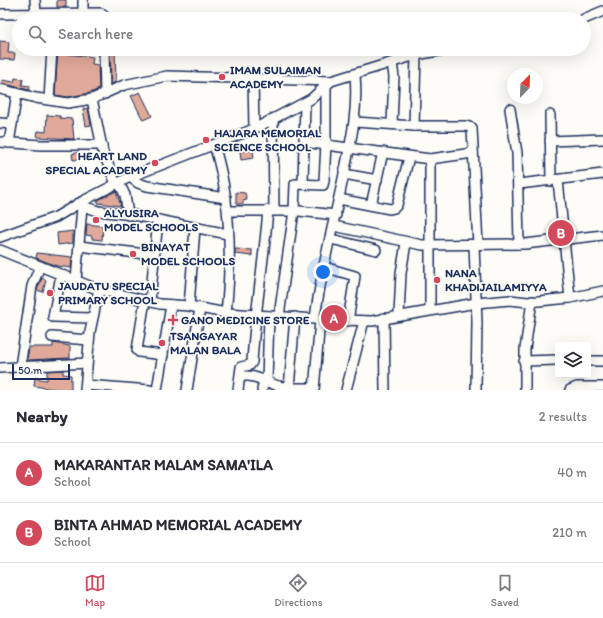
<!DOCTYPE html>
<html lang="en">
<head>
<meta charset="utf-8">
<style>
	body { margin:0; font-family:Itim,sans-serif; background:#f2f2f3; color:#2b2b33 }
	.controls { position:absolute; right:12px; bottom:12px; display:grid; overflow:hidden; border-radius:4px; box-shadow:0 4px 16px #0002 }
	.controls button { width:36px; height:36px; display:grid; place-items:center; padding:0; border:0; border-bottom:1px solid #e1e1e2; background:#fff; color:#2b2b33; font:20px sans-serif }
	.compass { position:absolute; left:507px; top:68px; width:36px; height:36px; border-radius:50%; background:#fff; box-shadow:0 4px 16px #0002; rotate:23deg }
	.scale { position:absolute; left:12px; bottom:10px; width:58px; box-sizing:border-box; padding-left:4px; border:2px solid #1b2f5e; border-top:0; font-size:11px; line-height:14px; white-space:nowrap; color:#1b2f5e; -webkit-text-stroke:3px #fdfcf7; paint-order:stroke }
	.you { position:absolute; left:323px; top:272px; width:14px; height:14px; margin:-10px; border:3px solid #fff; border-radius:50%; background:#1a73e8; box-shadow:0 0 0 6px #1a73e833 }
	.badge { display:grid; place-items:center; width:26px; height:26px; border-radius:50%; background:#d1495b; color:#fff; font-size:13px; font-weight:700 }
	.pin { position:absolute; translate:-50% -50%; border:2px solid #fff; box-shadow:0 1px 4px #0006 }
	.list { margin:0; padding:0; list-style:none }
	h2 { display:flex; justify-content:space-between; align-items:center; height:52px; margin:0; padding:0 16px; font-size:17px }
	h2 small { font-size:13px; font-weight:400; color:#7c7c81 }
	.list li { display:grid; grid-template-columns:26px 1fr auto; gap:12px; align-items:center; box-sizing:border-box; height:60px; padding:0 16px; border-top:1px solid #e1e1e2 }
	.list b { display:block; font-size:15px; white-space:nowrap }
	.list p { margin:0; font-size:13px; white-space:nowrap; color:#7c7c81 }
	.list em { font-size:13px; font-style:normal; color:#7c7c81 }
	.icon { flex:none; width:22px; height:22px; fill:none; stroke:currentColor; stroke-width:2; stroke-linecap:round; stroke-linejoin:round }
	.map { position:relative; flex:none; width:603px; height:390px; overflow:hidden }
	.search { position:absolute; background:#fff; box-shadow:0 4px 16px #0002; left:12px; right:12px; top:12px; height:44px; display:flex; align-items:center; gap:10px; box-sizing:border-box; padding:0 14px; border-radius:22px; color:#7c7c81; font-size:15px }
	.sheet { height:172px; background:#fff }
	nav { display:flex; justify-content:space-around; align-items:center; box-sizing:border-box; height:56px; border-top:1px solid #e1e1e2; background:#fff; font-size:11px; color:#7c7c81 }
	nav a { display:grid; justify-items:center; gap:2px }
	nav .on { color:#d1495b }
	.map>svg:first-child { display:block }
	.building { fill:#e0a999; stroke:#1b2f5e }
	.lines { fill:none; stroke-linecap:round; stroke-linejoin:round }
	.street-casing { stroke:#1b2f5e; stroke-width:12 }
	.street { stroke:#fdfcf7; stroke-width:9 }
	.poi-dot { fill:#d1495b; stroke:#fdfcf7; stroke-width:1.5 }
	.labels { text-anchor:middle; stroke-width:3.5; stroke-linejoin:round; paint-order:stroke }
	.poi-label { font-size:12px; font-weight:bold; fill:#1b2f5e; stroke:#fdfcf7; text-anchor:start }
</style>
</head>
<body>
<div class="map">
<svg width="603" height="390" viewBox="0 0 603 390">
	<rect width="100%" height="100%" fill="#fdfcf7"/>
	<filter id="ink" filterUnits="userSpaceOnUse"><feTurbulence type="fractalNoise" baseFrequency=".025" numOctaves="2"/><feDisplacementMap in="SourceGraphic" scale="8" xChannelSelector="R" yChannelSelector="G"/><feConvolveMatrix kernelMatrix="1 2 1 2 8 2 1 2 1" color-interpolation-filters="sRGB"/></filter>
	<g filter="url(#ink)">
		<g class="building">
			<rect x="57" y="0" width="9" height="7"/>
			<path d="M 0,41 L 9,42 L 8,53 L 15,53 L 14,60 L 0,59 Z"/>
			<path d="M 58,49 L 66,49 L 66,54 L 93,57 L 92,64 L 98,65 L 99,89 L 90,93 L 68,97 L 55,95 Z"/>
			<path d="M 110,49 L 115,49 L 116,82 L 111,84 Z"/>
			<path d="M 15,78 L 23,79 L 22,85 L 30,86 L 29,90 L 1,83 L 2,80 L 14,82 Z"/>
			<path d="M 140,92 L 152,116 L 143,120 L 131,96 Z"/>
			<path d="M 88,108 L 91,125 L 86,126 L 83,109 Z"/>
			<path d="M 47,115 L 60,116 L 60,118 L 72,119 L 74,139 L 37,137 L 38,131 L 46,132 Z"/>
			<path d="M 253,150 L 254,158 L 241,160 L 240,151 Z"/>
			<path d="M 79,152 L 80,159 L 73,160 L 72,154 Z"/>
			<path d="M 116,191 L 121,206 L 98,203 L 98,200 Z"/>
			<path d="M 236,192 L 245,193 L 247,200 L 243,201 L 243,204 L 236,204 Z"/>
			<path d="M 87,224 L 103,226 L 102,240 L 92,239 L 92,236 L 86,235 Z"/>
			<path d="M 73,231 L 73,243 L 58,245 L 57,233 Z"/>
			<path d="M 235,249 L 252,250 L 252,256 L 235,254 Z"/>
			<path d="M 37,253 L 72,257 L 71,268 L 57,266 L 36,258 Z"/>
			<path d="M 42,278 L 46,280 L 43,292 L 37,290 Z"/>
			<path d="M 53,343 L 70,346 L 70,358 L 27,360 L 29,347 L 53,347 Z"/>
			<path d="M 63,370 L 63,374 L 71,375 L 71,390 L 53,389 L 34,386 L 35,378 L 47,380 L 47,371 Z"/>
		</g>
		<g class="lines">
			<defs>
				<g id="street">
					<path d="M 35,0 L 36,14"/>
					<path d="M 83,0 L 83,13"/>
					<path d="M 0,14 L 101,13 L 103,14 L 103,19"/>
					<path d="M 584,19 L 603,11"/>
					<path d="M 104,49 L 105,94"/>
					<path d="M 392,63 L 394,77 L 392,124"/>
					<path d="M 253,78 L 254,129"/>
					<path d="M 0,89 L 36,98 L 68,103 L 92,99 L 124,85 L 167,76 L 331,81 L 416,55 L 449,49"/>
					<path d="M 92,99 L 103,152 L 116,184"/>
					<path d="M 49,100 L 52,49"/>
					<path d="M 510,109 L 517,153 L 519,244"/>
					<path d="M 550,115 L 551,181"/>
					<path d="M 273,119 L 274,210"/>
					<path d="M 355,122 L 414,126 L 466,126 L 472,128 L 478,245"/>
					<path d="M 0,123 L 12,124"/>
					<path d="M 414,126 L 416,55"/>
					<path d="M 550,141 L 603,139"/>
					<path d="M 0,142 L 41,145 L 102,145"/>
					<path d="M 304,142 L 430,159 L 473,153"/>
					<path d="M 9,143 L 17,93"/>
					<path d="M 214,145 C 231,199 232,257 226,313"/>
					<path d="M 344,174 L 377,180"/>
					<path d="M 130,177 L 138,183 L 147,186 L 226,198"/>
					<path d="M 558,180 L 570,298"/>
					<path d="M 119,183 L 125,195 L 128,215"/>
					<path d="M 303,183 L 305,103"/>
					<path d="M 519,184 L 603,174"/>
					<path d="M 339,199 L 390,209 L 394,208 L 397,205 L 409,157"/>
					<path d="M 77,204 L 98,211 L 133,215 L 228,234"/>
					<path d="M 371,205 L 383,152"/>
					<path d="M 228,211 L 299,211 L 336,215"/>
					<path d="M 334,226 L 422,245 L 525,244 L 603,235"/>
					<path d="M 0,237 L 56,217 L 83,201 L 130,177 L 254,129 L 311,99 L 331,81"/>
					<path d="M 331,239 L 376,250"/>
					<path d="M 474,245 L 477,322 L 476,390"/>
					<path d="M 79,246 L 154,255"/>
					<path d="M 0,250 L 97,289 L 160,304 L 189,306 L 226,313 L 315,319 L 372,321 L 476,303 L 510,300 L 528,302 L 570,298 L 603,291"/>
					<path d="M 324,267 L 355,276 L 348,321"/>
					<path d="M 61,275 L 53,317 L 92,318"/>
					<path d="M 76,281 L 82,206"/>
					<path d="M 145,300 L 137,350 L 139,352 L 163,355"/>
					<path d="M 150,301 L 158,220"/>
					<path d="M 189,306 L 195,228"/>
					<path d="M 430,310 L 430,159"/>
					<path d="M 399,315 L 401,273 L 406,243"/>
					<path d="M 279,316 L 294,211 L 295,184 L 323,185 L 324,181 L 326,144 L 326,86"/>
					<path d="M 384,318 L 385,390"/>
					<path d="M 315,319 C 321,269 335,219 345,169 C 352,137 358,108 355,75"/>
					<path d="M 52,337 L 89,340"/>
					<path d="M 524,361 L 558,360"/>
					<path d="M 588,361 L 603,361"/>
					<path d="M 20,367 L 32,286 L 40,266"/>
					<path d="M 0,368 L 87,363"/>
					<path d="M 240,377 C 254,373 266,383 279,386 C 290,389 302,388 314,388"/>
					<path d="M 267,381 L 269,316"/>
					<path d="M 86,385 L 150,390"/>
					<path d="M 289,388 L 295,317"/>
					<path d="M 85,390 L 90,332 L 99,289"/>
					<path d="M 157,390 L 171,305"/>
					<path d="M 187,390 L 200,308"/>
					<path d="M 238,390 L 241,367 L 250,365 L 252,362 C 255,311 264,261 268,210"/>
					<path d="M 262,390 L 264,379"/>
					<path d="M 314,390 L 320,320"/>
					<path d="M 346,390 L 364,321"/>
					<path d="M 525,390 L 525,349 L 532,301"/>
					<path d="M 570,390 L 577,387 L 603,387"/>
				</g>
			</defs>
			<use href="#street" class="street-casing"/>
			<use href="#street" class="street"/>
		</g>
	</g>
	<g class="poi-dot">
		<circle cx="222" cy="77" r="4"/>
		<circle cx="206" cy="140" r="4"/>
		<circle cx="155" cy="163" r="4"/>
		<circle cx="96" cy="220" r="4"/>
		<circle cx="133" cy="254" r="4"/>
		<circle cx="437" cy="280" r="4"/>
		<circle cx="50" cy="293" r="4"/>
		<path d="M171 314h4v4h4v4h-4v4h-4v-4h-4v-4h4z"/>
		<circle cx="162" cy="343" r="4"/>
	</g>
	<g class="labels">
		<g class="poi-label">
			<text x="230" y="74">IMAM SULAIMAN<tspan x="230" dy="14">ACADEMY</tspan></text>
			<text x="214" y="137">HAJARA MEMORIAL<tspan x="214" dy="14">SCIENCE SCHOOL</tspan></text>
			<text x="147" y="160" text-anchor="end">HEART LAND<tspan x="147" dy="14">SPECIAL ACADEMY</tspan></text>
			<text x="104" y="217">ALYUSIRA<tspan x="104" dy="14">MODEL SCHOOLS</tspan></text>
			<text x="141" y="251">BINAYAT<tspan x="141" dy="14">MODEL SCHOOLS</tspan></text>
			<text x="445" y="277">NANA<tspan x="445" dy="14">KHADIJAILAMIYYA</tspan></text>
			<text x="58" y="290">JAUDATU SPECIAL<tspan x="58" dy="14">PRIMARY SCHOOL</tspan></text>
			<text x="181" y="324">GANO MEDICINE STORE</text>
			<text x="170" y="340">TSANGAYAR<tspan x="170" dy="14">MALAN BALA</tspan></text>
		</g>
	</g>
</svg>
<div class="controls">
<button><svg class="icon" aria-label="layers" viewBox="0 0 24 24"><path d="M12 4l9 5-9 5-9-5zM3 14l9 5 9-5"/></svg></button>
</div>
<svg class="compass" viewBox="-18 -18 36 36"><path d="M0-13l5 13h-10z" fill="#e53935"/><path d="M0 13l5-13h-10z" fill="#7c7c81"/></svg>
<div class="scale">50 m</div>
<div class="you"></div>
<div class="pin badge" style="left:334px;top:318px">A</div>
<div class="pin badge" style="left:561px;top:233px">B</div>
<div class="search"><svg class="icon" aria-label="search" viewBox="0 0 24 24"><circle cx="10" cy="10" r="6"/><path d="M15 15l6 6"/></svg>Search here</div>
</div>
<section class="sheet">
<h2>Nearby<small>2 results</small></h2>
<ul class="list">
<li><span class="badge">A</span><div><b>MAKARANTAR MALAM SAMA'ILA</b><p>School</p></div><em>40 m</em></li>
<li><span class="badge">B</span><div><b>BINTA AHMAD MEMORIAL ACADEMY</b><p>School</p></div><em>210 m</em></li>
</ul>
</section>
<nav>
<a class="on"><svg class="icon" aria-label="map" viewBox="0 0 24 24"><path d="M3 6l6-2 6 2 6-2v14l-6 2-6-2-6 2zM9 4v14M15 6v14"/></svg>Map</a>
<a><svg class="icon" aria-label="directions" viewBox="0 0 24 24"><path d="M12 3l9 9-9 9-9-9zM9 14v-3h6M13 9l2 2-2 2"/></svg>Directions</a>
<a><svg class="icon" aria-label="saved" viewBox="0 0 24 24"><path d="M7 4h10v16l-5-4-5 4z"/></svg>Saved</a>
</nav>
</body>
</html>
